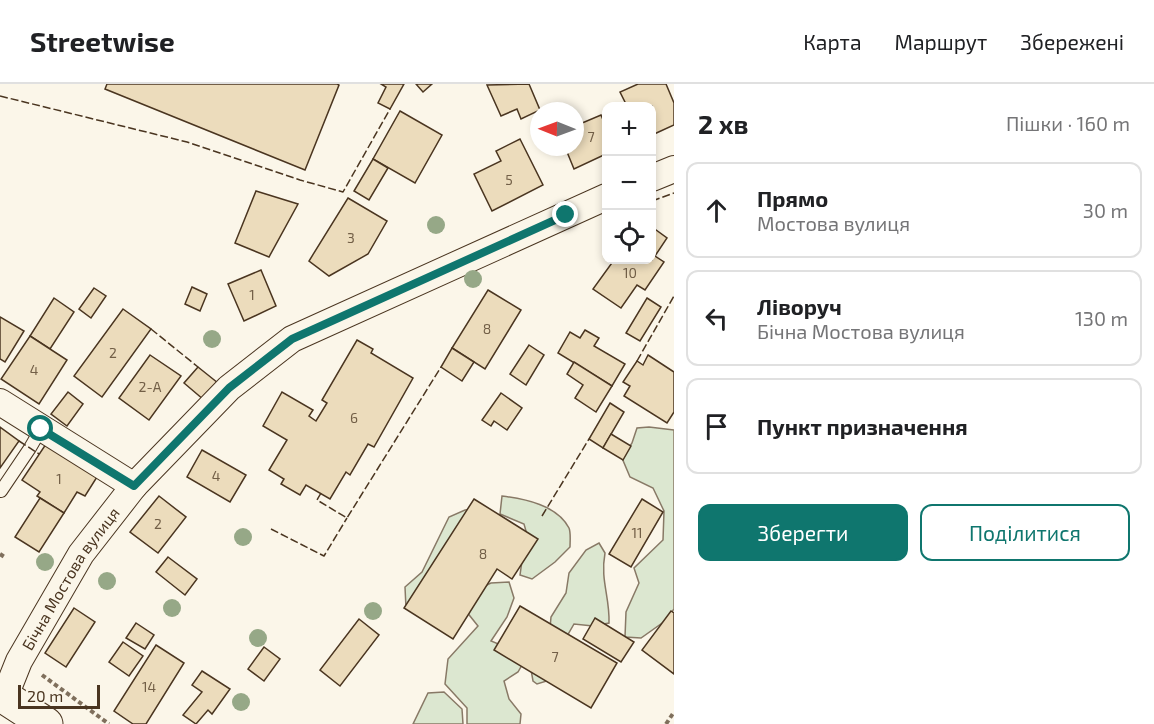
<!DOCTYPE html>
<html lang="uk">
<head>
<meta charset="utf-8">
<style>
	body { margin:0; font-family:"Exo 2",sans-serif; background:#f6f6f6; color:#202124 }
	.controls { position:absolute; right:18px; top:18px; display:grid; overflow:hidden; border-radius:12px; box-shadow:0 3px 9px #0003 }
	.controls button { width:54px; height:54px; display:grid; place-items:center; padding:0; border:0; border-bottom:2px solid #e0e0e0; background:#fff; color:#202124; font:30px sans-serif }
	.compass { position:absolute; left:530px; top:18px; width:54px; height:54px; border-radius:50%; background:#fff; box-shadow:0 3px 9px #0003; rotate:271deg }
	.scale { position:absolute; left:18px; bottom:15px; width:82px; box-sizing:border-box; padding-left:6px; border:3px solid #4a3520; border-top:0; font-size:16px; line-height:21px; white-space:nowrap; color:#4a3520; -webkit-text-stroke:4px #fbf6e9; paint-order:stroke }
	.stop { position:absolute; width:18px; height:18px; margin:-14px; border:4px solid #0f766e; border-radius:50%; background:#fff }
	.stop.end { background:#0f766e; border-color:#fff; box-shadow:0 2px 6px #0008 }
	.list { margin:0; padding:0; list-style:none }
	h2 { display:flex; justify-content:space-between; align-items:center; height:78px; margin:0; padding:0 24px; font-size:26px }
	h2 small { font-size:20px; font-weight:400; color:#757577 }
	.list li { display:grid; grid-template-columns:39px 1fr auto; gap:18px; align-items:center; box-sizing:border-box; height:96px; margin:0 12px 12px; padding:0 12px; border:2px solid #e0e0e0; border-radius:12px }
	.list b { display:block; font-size:22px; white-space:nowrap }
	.list p { margin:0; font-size:20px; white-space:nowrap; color:#757577 }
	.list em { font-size:20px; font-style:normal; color:#757577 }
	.actions { display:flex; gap:12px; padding:18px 24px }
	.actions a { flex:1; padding:14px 0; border:2px solid #0f766e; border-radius:12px; text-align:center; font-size:21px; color:#0f766e }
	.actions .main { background:#0f766e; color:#fff }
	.icon { flex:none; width:33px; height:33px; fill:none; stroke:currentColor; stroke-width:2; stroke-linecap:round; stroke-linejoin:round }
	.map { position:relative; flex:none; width:674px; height:640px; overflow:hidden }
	header { display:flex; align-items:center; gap:36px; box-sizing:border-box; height:84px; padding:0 30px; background:#fff; border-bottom:2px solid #e0e0e0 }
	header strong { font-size:28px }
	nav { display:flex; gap:33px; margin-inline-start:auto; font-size:21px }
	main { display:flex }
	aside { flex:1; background:#fff }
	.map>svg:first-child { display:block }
	.green { fill:#dce7d0; stroke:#887966; stroke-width:1.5 }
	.building { fill:#ecdcbc; stroke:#4a3520; stroke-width:1.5 }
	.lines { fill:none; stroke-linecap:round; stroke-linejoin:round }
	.service-casing { stroke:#4a3520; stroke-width:14 }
	.minor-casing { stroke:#4a3520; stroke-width:28 }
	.secondary-casing { stroke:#4a3520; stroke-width:35 }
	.path { stroke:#7f6f5c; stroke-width:4; stroke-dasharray:4.5 3; stroke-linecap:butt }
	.service { stroke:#fbf6e9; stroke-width:12 }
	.minor { stroke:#fbf6e9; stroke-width:26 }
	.secondary { stroke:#fbf6e9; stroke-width:33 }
	.fence { stroke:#4a3520; stroke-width:1.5; stroke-dasharray:8 3; stroke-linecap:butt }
	.tree { fill:#96a887 }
	.route { stroke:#0f766e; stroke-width:8 }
	.labels { text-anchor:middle; stroke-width:4.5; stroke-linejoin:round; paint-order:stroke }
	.number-label { font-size:14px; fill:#725f47 }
	.street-label { font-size:16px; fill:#4a3520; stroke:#fbf6e9 }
</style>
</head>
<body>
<header>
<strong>Streetwise</strong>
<nav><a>Карта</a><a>Маршрут</a><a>Збережені</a></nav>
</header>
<main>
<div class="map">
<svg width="674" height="640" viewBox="0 0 674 640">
	<rect width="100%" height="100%" fill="#fbf6e9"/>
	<g class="green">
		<path d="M 649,343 L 674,346 L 674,525 L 665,537 L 641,554 L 625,553 L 626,528 L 639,499 L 634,484 L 663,456 L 664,427 L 653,404 L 630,393 L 622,374 L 632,359 L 637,344 Z"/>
		<path d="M 502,412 C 525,415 557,421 569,444 C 571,449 570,457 570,463 L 555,478 L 532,495 L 520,491 L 523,470 L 528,454 L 524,440 L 500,430 Z"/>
		<path d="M 482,424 L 406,524 L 405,503 L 422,488 L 449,433 L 465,426 Z"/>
		<path d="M 599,459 L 605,469 C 600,496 610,513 609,539 L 593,542 L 574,540 L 566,554 L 573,589 L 537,600 L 533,597 L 530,580 L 549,555 L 551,533 L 566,509 L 569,489 L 586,466 Z"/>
		<path d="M 509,498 L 514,514 L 507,533 L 491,557 L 527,572 L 518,588 L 504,597 L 509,615 L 521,630 L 520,640 L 467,640 L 467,624 L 445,600 L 448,575 L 478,542 L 466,527 L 474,507 L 491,499 Z"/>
		<path d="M 444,608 L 462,625 L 463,640 L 413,640 L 428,609 Z"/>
	</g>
	<g class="building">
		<path d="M 107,0 L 337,0 L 339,1 L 305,86 L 105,5 Z"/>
		<path d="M 381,0 L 404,0 L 390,25 L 378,19 L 386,3 Z"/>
		<path d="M 416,0 L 432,0 L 423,8 Z"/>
		<path d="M 529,0 L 540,26 L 521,35 L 517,25 L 501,32 L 487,1 Z"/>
		<path d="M 638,0 L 666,0 L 674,19 L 674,41 L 652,51 L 652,22 L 627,22 L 620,8 Z"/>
		<path d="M 400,27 L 442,51 L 415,99 L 373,75 Z"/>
		<path d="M 601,31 L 606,43 L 606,70 L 574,85 L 565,63 L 575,63 L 575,42 Z"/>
		<path d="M 520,55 L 543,101 L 492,127 L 474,90 L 501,77 L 496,67 Z"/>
		<path d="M 373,75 L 388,84 L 369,116 L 354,107 Z"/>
		<path d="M 256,107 L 298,120 L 269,173 L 235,159 Z"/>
		<path d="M 348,114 L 387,137 L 368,170 L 329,192 L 309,177 Z"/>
		<path d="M 652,143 L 667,154 L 655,172 L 664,178 L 645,206 L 637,201 L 621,224 L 593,205 L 614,176 L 652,176 Z"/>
		<path d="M 261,186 L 276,222 L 244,237 L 228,200 Z"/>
		<path d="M 192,203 L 207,210 L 200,227 L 185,220 Z"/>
		<path d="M 94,204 L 106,212 L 91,234 L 79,225 Z"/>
		<path d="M 488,206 L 521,226 L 485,285 L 452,264 Z"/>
		<path d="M 54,214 L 74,228 L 50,265 L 30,252 Z"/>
		<path d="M 647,214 L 661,223 L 640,257 L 626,249 Z"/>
		<path d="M 123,225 L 151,245 L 102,313 L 74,292 Z"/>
		<path d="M 0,233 L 24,247 L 5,278 L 0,275 Z"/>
		<path d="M 585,246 L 599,254 L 594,262 L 625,280 L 612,302 L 558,269 L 570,248 L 580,254 Z"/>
		<path d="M 30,252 L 67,276 L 39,320 L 1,295 Z"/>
		<path d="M 357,256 L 373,265 L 371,269 L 413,294 L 374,363 L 368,360 L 350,391 L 346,388 L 330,415 L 306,401 L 300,411 L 281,400 L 284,395 L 269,386 L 287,356 L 263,342 L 282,308 L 313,326 L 309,332 L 316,337 L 327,319 L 322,316 Z"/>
		<path d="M 529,261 L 544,271 L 526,301 L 510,290 Z"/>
		<path d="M 452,264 L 474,278 L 462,297 L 441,283 Z"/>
		<path d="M 150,271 L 181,292 L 149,336 L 119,314 Z"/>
		<path d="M 648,271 L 674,288 L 674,328 L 667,339 L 624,312 L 630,302 L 623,298 L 637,277 L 643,281 Z"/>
		<path d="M 574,278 L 612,302 L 596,328 L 575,314 L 583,301 L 567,290 Z"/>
		<path d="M 198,283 L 218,299 L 204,316 L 184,299 Z"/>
		<path d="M 68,308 L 83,320 L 67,342 L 51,330 Z"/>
		<path d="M 501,309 L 522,324 L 507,346 L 494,337 L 491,342 L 482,336 Z"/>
		<path d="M 610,319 L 624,328 L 603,364 L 589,355 Z"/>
		<path d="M 0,343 L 19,357 L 0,384 Z"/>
		<path d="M 611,350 L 631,362 L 623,376 L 603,364 Z"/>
		<path d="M 46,360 L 97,393 L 85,412 L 77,408 L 64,429 L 37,412 L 40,408 L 22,396 Z"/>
		<path d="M 202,366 L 246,391 L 230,418 L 187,393 Z"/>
		<path d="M 159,412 L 186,433 L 158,469 L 130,448 Z"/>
		<path d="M 40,414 L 64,429 L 39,468 L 15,453 Z"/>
		<path d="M 474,415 L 538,455 L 512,495 L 497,485 L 453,555 L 404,524 Z"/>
		<path d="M 642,415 L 663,428 L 631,483 L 609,470 Z"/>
		<path d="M 168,473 L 197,495 L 185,511 L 156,488 Z"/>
		<path d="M 520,522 L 617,579 L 591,624 L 494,566 Z"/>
		<path d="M 74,524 L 95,538 L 66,583 L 45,569 Z"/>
		<path d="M 671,527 L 674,529 L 674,590 L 642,566 Z"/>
		<path d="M 595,534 L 634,558 L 621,578 L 583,555 Z"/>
		<path d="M 359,535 L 379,551 L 340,602 L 320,586 Z"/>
		<path d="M 136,539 L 154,551 L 145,565 L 126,554 Z"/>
		<path d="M 123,558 L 143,572 L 129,592 L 109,578 Z"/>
		<path d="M 156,561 L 184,579 L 146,640 L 133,640 L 114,627 Z"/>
		<path d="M 264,563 L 280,575 L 264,597 L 248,585 Z"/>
		<path d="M 202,587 L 230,605 L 212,630 L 208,626 L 196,640 L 183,631 L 202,608 L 192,601 Z"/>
	</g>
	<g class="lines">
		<defs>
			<path id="service" d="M 1,407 L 30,364 L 41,345"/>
			<g id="minor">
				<path d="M 652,94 L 674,85"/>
				<path d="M 0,318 L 134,402"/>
				<path id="s1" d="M 5,612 L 19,577 L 81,470 L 134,402 L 229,304 L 292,255 L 606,113"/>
			</g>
			<path id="secondary" d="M 0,610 L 46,640"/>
		</defs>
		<use href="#service" class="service-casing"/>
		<use href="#minor" class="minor-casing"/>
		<use href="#secondary" class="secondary-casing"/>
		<g class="path">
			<path d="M 0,470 L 6,474"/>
			<path d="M 42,591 L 109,640"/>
			<path d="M 666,640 L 674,628"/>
		</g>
		<use href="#service" class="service"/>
		<use href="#minor" class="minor"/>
		<use href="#secondary" class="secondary"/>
		<g class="fence">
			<path d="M 0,12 L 187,58 L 300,96 L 343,108 L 390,25"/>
			<path d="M 652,117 L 674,109"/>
			<path d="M 151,245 L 198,283"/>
			<path d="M 637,277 L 674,212"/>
			<path d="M 19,357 L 39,370"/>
			<path d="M 321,409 L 317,416 L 347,434 L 441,283"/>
			<path d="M 542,432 L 589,355"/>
			<path d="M 271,445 L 324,472 L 347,434"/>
		</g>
	</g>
	<g class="tree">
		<circle cx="436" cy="141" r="9"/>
		<circle cx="473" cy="195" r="9"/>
		<circle cx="212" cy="255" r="9"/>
		<circle cx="243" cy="453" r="9"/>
		<circle cx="45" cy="478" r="9"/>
		<circle cx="107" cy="497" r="9"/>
		<circle cx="172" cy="524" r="9"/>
		<circle cx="373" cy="527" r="9"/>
		<circle cx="258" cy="554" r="9"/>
		<circle cx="241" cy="618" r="9"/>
	</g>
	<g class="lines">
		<path class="route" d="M 41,345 L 134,402 L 229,304 L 292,255 L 566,131"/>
	</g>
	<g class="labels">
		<g class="number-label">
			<text x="591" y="58">7</text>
			<text x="509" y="101">5</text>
			<text x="351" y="159">3</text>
			<text x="630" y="194">10</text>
			<text x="252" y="216">1</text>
			<text x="487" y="250">8</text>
			<text x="113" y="274">2</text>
			<text x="34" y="291">4</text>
			<text x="150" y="308">2-А</text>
			<text x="354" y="339">6</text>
			<text x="216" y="397">4</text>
			<text x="59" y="400">1</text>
			<text x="158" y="445">2</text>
			<text x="637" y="454">11</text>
			<text x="483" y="475">8</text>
			<text x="555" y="578">7</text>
			<text x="149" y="608">14</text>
		</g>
		<g class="street-label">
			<text dy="6" stroke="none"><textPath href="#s1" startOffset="135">Бічна Мостова вулиця</textPath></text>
		</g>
	</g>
</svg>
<div class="controls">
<button>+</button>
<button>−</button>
<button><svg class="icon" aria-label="locate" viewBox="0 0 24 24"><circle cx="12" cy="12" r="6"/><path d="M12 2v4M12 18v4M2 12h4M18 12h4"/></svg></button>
</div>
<svg class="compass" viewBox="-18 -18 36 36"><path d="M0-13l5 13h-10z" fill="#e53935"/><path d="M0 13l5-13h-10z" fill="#757577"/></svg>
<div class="scale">20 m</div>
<div class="stop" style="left:41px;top:345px"></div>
<div class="stop end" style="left:566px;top:131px"></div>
</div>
<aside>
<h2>2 хв<small>Пішки · 160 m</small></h2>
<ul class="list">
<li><svg class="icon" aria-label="ahead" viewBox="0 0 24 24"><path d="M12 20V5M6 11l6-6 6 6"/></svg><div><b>Прямо</b><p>Мостова вулиця</p></div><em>30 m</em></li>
<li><svg class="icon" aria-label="left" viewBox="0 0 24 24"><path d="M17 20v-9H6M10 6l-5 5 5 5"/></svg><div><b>Ліворуч</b><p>Бічна Мостова вулиця</p></div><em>130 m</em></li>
<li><svg class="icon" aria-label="arrive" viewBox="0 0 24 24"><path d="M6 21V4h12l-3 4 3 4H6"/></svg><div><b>Пункт призначення</b></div></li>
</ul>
<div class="actions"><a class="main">Зберегти</a><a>Поділитися</a></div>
</aside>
</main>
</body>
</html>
